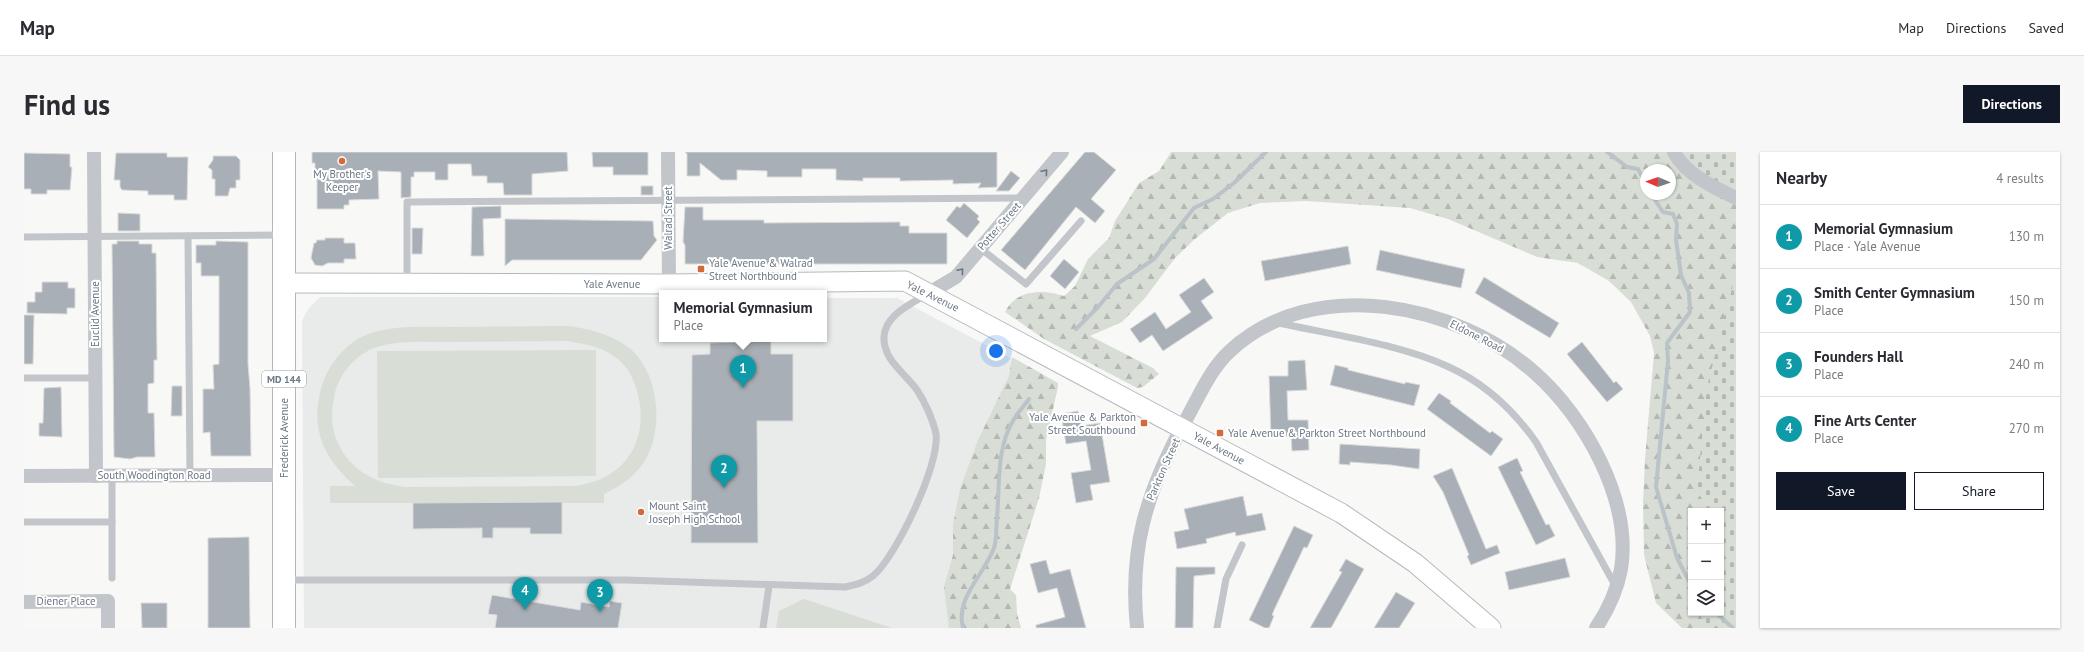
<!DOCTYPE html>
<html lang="en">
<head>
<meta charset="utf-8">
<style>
	body { margin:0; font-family:"PT Sans",sans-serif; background:#f7f7f7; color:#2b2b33 }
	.controls { position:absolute; right:12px; bottom:12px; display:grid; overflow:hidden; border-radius:0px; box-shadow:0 1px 3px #0004 }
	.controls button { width:36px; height:36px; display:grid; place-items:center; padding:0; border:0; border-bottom:1px solid #e1e1e2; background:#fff; color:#2b2b33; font:20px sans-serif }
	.compass { position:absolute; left:1616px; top:12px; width:36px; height:36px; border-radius:50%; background:#fff; box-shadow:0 1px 3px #0004; rotate:272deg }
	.you { position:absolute; left:972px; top:199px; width:14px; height:14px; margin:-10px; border:3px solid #fff; border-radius:50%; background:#1a73e8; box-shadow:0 0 0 6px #1a73e833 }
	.badge { display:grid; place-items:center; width:26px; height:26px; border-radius:50%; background:#111827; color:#fff; font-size:13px; font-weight:700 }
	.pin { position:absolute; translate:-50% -33px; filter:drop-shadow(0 1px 2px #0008) }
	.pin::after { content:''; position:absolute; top:21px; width:14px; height:12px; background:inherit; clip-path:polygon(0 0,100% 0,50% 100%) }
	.popup { position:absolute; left:635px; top:138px; width:168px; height:52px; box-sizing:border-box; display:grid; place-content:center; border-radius:0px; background:#fff; filter:drop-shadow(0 1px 3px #0005); font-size:13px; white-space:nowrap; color:#7c7c81 }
	.popup b { font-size:15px; color:#2b2b33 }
	.popup::after { content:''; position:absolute; left:50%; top:100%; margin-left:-8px; border:8px solid transparent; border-top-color:#fff }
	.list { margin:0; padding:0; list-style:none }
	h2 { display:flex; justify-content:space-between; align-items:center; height:52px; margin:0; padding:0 16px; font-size:17px }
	h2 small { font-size:13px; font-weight:400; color:#7c7c81 }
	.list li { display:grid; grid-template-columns:26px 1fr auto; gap:12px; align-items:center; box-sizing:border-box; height:64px; padding:0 16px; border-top:1px solid #e1e1e2 }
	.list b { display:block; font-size:15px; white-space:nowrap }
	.list p { margin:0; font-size:13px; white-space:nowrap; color:#7c7c81 }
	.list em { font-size:13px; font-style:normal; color:#7c7c81 }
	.actions { display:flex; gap:8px; padding:12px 16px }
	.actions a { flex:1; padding:9px 0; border:1px solid #111827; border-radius:0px; text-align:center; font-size:14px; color:#111827 }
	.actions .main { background:#111827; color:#fff }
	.icon { flex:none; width:22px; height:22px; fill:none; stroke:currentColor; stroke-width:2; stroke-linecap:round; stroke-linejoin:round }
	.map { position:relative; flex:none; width:1712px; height:476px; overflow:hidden; border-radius:0px }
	header { display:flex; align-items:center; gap:24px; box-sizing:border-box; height:56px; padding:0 20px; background:#fff; border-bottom:1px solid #e1e1e2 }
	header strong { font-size:19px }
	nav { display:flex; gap:22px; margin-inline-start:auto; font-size:14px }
	.intro { display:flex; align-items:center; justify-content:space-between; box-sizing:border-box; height:96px; padding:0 24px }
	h1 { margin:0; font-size:28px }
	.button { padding:10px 18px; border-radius:0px; background:#111827; color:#fff; font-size:14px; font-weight:700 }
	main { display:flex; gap:24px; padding:0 24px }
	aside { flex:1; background:#fff; border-radius:0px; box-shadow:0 1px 3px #0004 }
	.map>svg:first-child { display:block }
	.built { fill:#e9eaea }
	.green { fill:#d8ddd6; fill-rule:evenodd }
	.forest { fill:url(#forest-firs); fill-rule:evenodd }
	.cemetery { fill:url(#cemetery-stones) }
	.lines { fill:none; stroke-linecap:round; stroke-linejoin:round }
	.stream { stroke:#bac3c8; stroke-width:4 }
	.building { fill:#a9afb6; stroke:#dadad9 }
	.secondary-casing { stroke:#b5b9be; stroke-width:21 }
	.primary-casing { stroke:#b4b7bc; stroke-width:24 }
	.lane { stroke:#c2c5c9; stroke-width:7 }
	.street { stroke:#c2c5c9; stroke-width:14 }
	.secondary { stroke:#fff; stroke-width:19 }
	.primary { stroke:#fff; stroke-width:22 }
	.oneway { stroke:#6a7785 }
	.poi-dot { fill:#d46a3b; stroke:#fff; stroke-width:1.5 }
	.labels { text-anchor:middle; stroke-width:4; stroke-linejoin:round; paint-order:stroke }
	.shield { fill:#fff; stroke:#97a0aa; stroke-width:1 }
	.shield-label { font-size:10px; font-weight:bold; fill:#6a7785 }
	.poi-label { font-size:11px; fill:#6a7785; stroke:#fff; text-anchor:start }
	.street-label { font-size:11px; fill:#6a7785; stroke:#fff }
</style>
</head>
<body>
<header>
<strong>Map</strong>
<nav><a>Map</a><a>Directions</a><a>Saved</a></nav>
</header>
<div class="intro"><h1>Find us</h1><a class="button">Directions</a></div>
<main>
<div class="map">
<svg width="1712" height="476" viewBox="0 0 1712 476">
	<defs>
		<pattern id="forest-firs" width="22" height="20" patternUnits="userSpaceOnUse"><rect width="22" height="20" fill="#d8ddd6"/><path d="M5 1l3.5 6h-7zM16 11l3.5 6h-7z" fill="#b3b8b3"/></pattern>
		<pattern id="cemetery-stones" width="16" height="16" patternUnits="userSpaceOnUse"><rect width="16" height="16" fill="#d8ddd6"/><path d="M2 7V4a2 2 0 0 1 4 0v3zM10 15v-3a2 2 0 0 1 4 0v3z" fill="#b3b8b3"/></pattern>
	</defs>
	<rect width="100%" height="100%" fill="#f8f9f6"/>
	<path class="built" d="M 296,145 L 638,145 L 638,187 L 800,187 L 800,146 L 873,146 L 1013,220 L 929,476 L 280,476 L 278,169 L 284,157 Z"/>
	<g class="green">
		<path d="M 544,174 C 566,177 586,182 604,195 C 634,218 640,272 623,305 C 614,322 597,334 580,342 L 580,351 L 306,351 L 306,334 L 331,334 C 304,309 288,285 295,246 C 299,219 319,190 347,181 C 373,173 402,175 429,175 C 467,175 506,174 544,174 ZM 543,189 C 562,192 579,195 594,207 C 606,217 612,232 615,247 C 624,294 597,329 550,334 L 381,335 C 352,331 326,319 314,291 C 307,277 307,261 310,246 C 313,224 331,202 353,195 C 375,188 401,190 425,190 C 464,190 504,189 543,189 Z"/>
		<path d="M 572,198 L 572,324 L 354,326 L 353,199 Z"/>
		<path d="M 780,447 L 868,476 L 752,476 L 755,459 Z"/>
	</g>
	<g class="forest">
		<path d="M 1147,0 L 1646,0 L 1712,51 L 1712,476 L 1658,476 L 1632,451 L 1620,403 L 1619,351 L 1621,307 L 1630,201 L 1626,184 L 1607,150 L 1585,129 L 1554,111 L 1513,105 L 1424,67 L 1386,56 L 1282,49 L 1236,51 L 1204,61 L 1171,87 L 1151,106 L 1121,146 L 1098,170 L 1066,184 L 1129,216 L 1135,222 L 1119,235 L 1113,236 L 1020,187 L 981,160 C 992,137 1019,137 1040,144 L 1051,134 L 1064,107 L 1085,86 L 1091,69 L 1115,31 L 1135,19 ZM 1622,18 L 1646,18 L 1646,42 L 1622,42 ZM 1667,359 L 1697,359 L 1697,461 L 1667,461 Z"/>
		<path d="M 988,205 L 1034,231 L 1034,235 L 1022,288 L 1022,312 L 1015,346 L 986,437 L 992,443 L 993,461 L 997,476 L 925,476 L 920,435 L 929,403 L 929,373 L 936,337 L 954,288 L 985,224 Z"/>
	</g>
	<g class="cemetery">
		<path d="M 1643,0 L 1712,0 L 1712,53 L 1674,34 Z"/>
		<path d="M 1712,121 L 1712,476 L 1685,476 L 1674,461 L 1697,461 L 1697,413 L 1707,405 L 1697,385 L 1697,359 L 1684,359 L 1673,338 L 1683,235 Z"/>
	</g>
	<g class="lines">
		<g class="stream">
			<path d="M 1583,0 L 1603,15 L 1614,17 L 1622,32"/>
			<path d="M 1627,42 L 1639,60 L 1649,62 L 1653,72 L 1652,88 L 1657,123 L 1665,141 L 1666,160 L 1643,191 L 1644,209 L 1632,335 L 1653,406 L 1667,433"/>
			<path d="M 1052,177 L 1075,154 L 1093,132 L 1130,107 L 1170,56 L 1189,47 L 1210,31 L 1242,0"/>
			<path d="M 1692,461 L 1709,476"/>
			<path d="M 939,476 C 931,446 960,423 970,396 C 973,387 972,375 973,365 C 976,332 972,296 990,267 C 994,260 1000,254 1005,247"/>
		</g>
	</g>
	<g class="building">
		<path d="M 288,0 L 543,0 L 544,19 L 508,22 L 508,43 L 480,43 L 479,31 L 463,31 L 463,24 L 448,24 L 447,12 L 424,12 L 424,28 L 411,28 L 411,20 L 390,20 L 390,25 L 387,25 L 387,45 L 377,46 L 377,20 L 354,19 L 355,47 L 325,48 L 325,53 L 320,53 L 320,57 L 293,57 L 293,20 L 291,20 L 291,11 L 288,11 Z"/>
		<path d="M 568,0 L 624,0 L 624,23 L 589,23 L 589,15 L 569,15 Z"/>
		<path d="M 661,0 L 973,0 L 973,35 L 954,36 L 957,31 L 929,32 L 929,28 L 876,29 L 876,26 L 839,26 L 839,29 L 812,28 L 812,17 L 778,17 L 778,25 L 743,25 L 743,19 L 713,18 L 713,28 L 697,28 L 676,11 L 676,24 L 663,24 L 663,2 Z"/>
		<path d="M 1061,0 L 1070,0 L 1092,18 L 1067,47 L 1081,59 L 1071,71 L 1052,55 L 1001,118 L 977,98 Z"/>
		<path d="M 0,1 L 46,2 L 46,15 L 48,15 L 46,38 L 23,38 L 23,42 L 7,42 L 7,37 L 0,37 Z"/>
		<path d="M 92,1 L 143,1 L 143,5 L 164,5 L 163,48 L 150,48 L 150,43 L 124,43 L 124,39 L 98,38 L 96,35 L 96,28 L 90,28 Z"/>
		<path d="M 189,4 L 212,4 L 216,8 L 216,28 L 212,28 L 212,36 L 206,36 L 204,44 L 191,44 L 191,27 L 188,27 L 188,18 L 184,15 L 189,8 Z"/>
		<path d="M 987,19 L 996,26 L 985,39 L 972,39 Z"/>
		<rect x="617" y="34" width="12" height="9"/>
		<path d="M 940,51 L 955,64 L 953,67 L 956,70 L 943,86 L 922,68 L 933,54 L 936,56 Z"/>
		<path d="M 477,54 L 477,66 L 459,67 L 460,104 L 447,104 L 448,55 Z"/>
		<path d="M 661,55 L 679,55 L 679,68 L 740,68 L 740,71 L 876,70 L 876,74 L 885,74 L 885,81 L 923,81 L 923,112 L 661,112 L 661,93 L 659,90 Z"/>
		<path d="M 94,61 L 116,62 L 116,79 L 94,79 Z"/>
		<path d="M 481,67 L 629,69 L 630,84 L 633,88 L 617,108 L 488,108 L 481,114 Z"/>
		<path d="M 388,76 L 399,76 L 398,102 L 388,102 Z"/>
		<path d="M 301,86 L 320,86 L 320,91 L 331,91 L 332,107 L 320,107 L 320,111 L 304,111 L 298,114 L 291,113 L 287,106 L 290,91 L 292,91 L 293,88 L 301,88 Z"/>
		<path d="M 93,89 L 115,89 L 115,92 L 128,92 L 128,101 L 132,101 L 133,208 L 130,208 L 130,231 L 124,232 L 124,261 L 130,261 L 131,305 L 113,305 L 106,307 L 90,305 L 88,92 L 93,92 Z"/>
		<path d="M 192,89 L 224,90 L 224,212 L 226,236 L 227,304 L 187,304 L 186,280 L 179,281 L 179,237 L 190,237 L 189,213 L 195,212 L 195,124 L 177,124 L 177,111 L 172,111 L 172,93 L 192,93 Z"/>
		<path d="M 1324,94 L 1327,112 L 1241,129 L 1237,109 Z"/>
		<path d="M 1356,98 L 1441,117 L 1437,136 L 1352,118 Z"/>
		<path d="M 1040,107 L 1055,120 L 1041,137 L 1026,124 Z"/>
		<path d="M 1460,125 L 1535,171 L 1526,186 L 1451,141 Z"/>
		<path d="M 1180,126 L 1190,140 L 1177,149 L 1189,166 L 1139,199 L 1128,183 L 1116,191 L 1106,177 L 1131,160 L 1142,177 L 1167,160 L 1155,143 Z"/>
		<path d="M 18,130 L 44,130 L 44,136 L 51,136 L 51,156 L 43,156 L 43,162 L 3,161 L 3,150 L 11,150 L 11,140 L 18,140 Z"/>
		<path d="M 0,163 L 10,163 L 9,212 L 0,212 Z"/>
		<path d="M 713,188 L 747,188 L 747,202 L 769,202 L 769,269 L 733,269 L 734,391 L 667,391 L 668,203 L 686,202 L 686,191 L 713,190 Z"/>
		<path d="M 1558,190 L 1590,231 L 1592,229 L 1599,237 L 1583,250 L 1543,202 Z"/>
		<path d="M 1281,208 L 1283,238 L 1263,239 L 1264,268 L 1284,268 L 1285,298 L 1268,299 L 1267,284 L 1247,285 L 1245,224 L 1264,224 L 1264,209 Z"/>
		<path d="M 1311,213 L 1324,216 L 1324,218 L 1381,232 L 1381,230 L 1396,233 L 1390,254 L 1306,233 Z"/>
		<path d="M 148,234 L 158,234 L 158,264 L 147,264 Z"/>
		<path d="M 37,235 L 38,285 L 15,284 L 15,271 L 19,271 L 20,236 Z"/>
		<path d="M 1415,241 L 1427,249 L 1426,251 L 1466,281 L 1468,279 L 1479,287 L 1467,304 L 1403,257 Z"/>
		<path d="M 1054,259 L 1057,274 L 1076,271 L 1086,330 L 1066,333 L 1069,348 L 1052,351 L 1047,321 L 1067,318 L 1062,289 L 1042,292 L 1037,262 Z"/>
		<path d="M 1316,292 L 1396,297 L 1395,317 L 1367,313 L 1326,310 L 1326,313 L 1315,312 Z"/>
		<path d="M 1493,306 L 1499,319 L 1496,320 L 1522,373 L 1525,372 L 1531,384 L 1512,393 L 1474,315 Z"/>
		<path d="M 1428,316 L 1462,397 L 1473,393 L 1476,401 L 1447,413 L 1443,404 L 1445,403 L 1419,340 L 1409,324 Z"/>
		<path d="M 1219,344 L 1223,364 L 1238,361 L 1242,378 L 1212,384 L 1211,380 L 1182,387 L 1183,391 L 1153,397 L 1150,380 L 1165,377 L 1160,357 Z"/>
		<path d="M 538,350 L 538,382 L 506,382 L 506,376 L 469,376 L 469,386 L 458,386 L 458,376 L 389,377 L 389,351 Z"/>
		<path d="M 1270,374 L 1289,383 L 1283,396 L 1280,395 L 1251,456 L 1248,463 L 1250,464 L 1245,476 L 1241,476 L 1225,468 Z"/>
		<path d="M 225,385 L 226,476 L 184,476 L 184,386 Z"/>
		<path d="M 1541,406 L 1546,425 L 1485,438 L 1481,420 Z"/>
		<path d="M 1322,407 L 1340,417 L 1307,476 L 1286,476 L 1318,420 L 1315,419 Z"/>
		<path d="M 1022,408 L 1026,422 L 1046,417 L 1062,476 L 1012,476 L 1012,473 L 1041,465 L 1033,436 L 1014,441 L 1006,412 Z"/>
		<path d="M 1152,415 L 1191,415 L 1191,422 L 1170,424 L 1169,476 L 1151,476 Z"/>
		<path d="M 1372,440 L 1391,451 L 1375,476 L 1350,476 Z"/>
		<path d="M 468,443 L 556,458 L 557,450 L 585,455 L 586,449 L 598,451 L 594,476 L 471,476 L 473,463 L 464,462 Z"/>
		<path d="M 117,451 L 143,451 L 143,476 L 118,476 Z"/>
	</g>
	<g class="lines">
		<defs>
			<path id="secondary" d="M 260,131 L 645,132 L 881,129 L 1317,361 L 1391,411 L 1467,476"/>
			<path id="primary" d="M 260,0 L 260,476"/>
		</defs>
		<use href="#secondary" class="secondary-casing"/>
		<use href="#primary" class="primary-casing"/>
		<g class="lane">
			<path d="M 164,84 L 166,323"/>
			<path d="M 0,85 L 258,83"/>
			<path d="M 956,96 L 1002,132 L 1057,69"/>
			<path d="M 383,131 L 383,50 L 997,46"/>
			<path d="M 1255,171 C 1309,183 1376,192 1425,215 C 1460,231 1490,259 1512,290 L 1592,435"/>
			<path d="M 0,226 L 71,226"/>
			<path d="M 0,370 L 88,370"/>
			<path d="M 88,426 L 88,324"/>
			<path d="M 262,428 L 602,428 L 821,435 C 831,433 840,431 849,424 C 872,405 916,312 912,282 C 909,268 901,250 893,238 C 881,221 859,208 860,185 C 861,163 887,152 903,142"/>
			<path d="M 739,476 L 745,434"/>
			<path d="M 1193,476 L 1202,427 L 1218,393"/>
		</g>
		<g class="street">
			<path d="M 70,0 L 72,324"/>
			<path d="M 644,0 L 645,132"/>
			<path d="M 1650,0 C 1661,22 1691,36 1712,46"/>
			<path d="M 905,141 L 932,125 L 1038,0"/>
			<path d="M 0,324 L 260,323"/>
			<path d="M 0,450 L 84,449 L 84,476"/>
			<path d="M 1113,476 C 1105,397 1122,342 1159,273 C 1173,249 1185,218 1206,199 C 1289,122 1433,151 1511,221 C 1561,265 1608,349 1597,417 C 1593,439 1584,458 1572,476"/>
		</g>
		<use href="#secondary" class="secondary"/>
		<use href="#primary" class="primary"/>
	</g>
	<defs><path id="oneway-chevron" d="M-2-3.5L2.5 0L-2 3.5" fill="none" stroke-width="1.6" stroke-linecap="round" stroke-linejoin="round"/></defs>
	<g class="oneway">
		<use href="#oneway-chevron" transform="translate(1021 20) rotate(-49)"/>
		<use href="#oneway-chevron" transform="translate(937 119) rotate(-49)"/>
	</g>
	<g class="poi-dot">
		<circle cx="318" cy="9" r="4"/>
		<rect x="673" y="113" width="8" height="8" rx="2"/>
		<rect x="1116" y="267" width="8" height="8" rx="2"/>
		<rect x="1192" y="277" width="8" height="8" rx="2"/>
		<circle cx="617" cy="360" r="4"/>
	</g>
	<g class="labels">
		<rect class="shield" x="238" y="219" width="44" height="16" rx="3"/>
		<g class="shield-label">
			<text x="260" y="231">MD 144</text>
		</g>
		<g class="poi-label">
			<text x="318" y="26" text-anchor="middle">My Brother's<tspan x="318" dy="13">Keeper</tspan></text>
			<text x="685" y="115">Yale Avenue &amp; Walrad<tspan x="685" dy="13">Street Northbound</tspan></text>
			<text x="1112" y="269" text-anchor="end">Yale Avenue &amp; Parkton<tspan x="1112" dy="13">Street Southbound</tspan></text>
			<text x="1204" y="285">Yale Avenue &amp; Parkton Street Northbound</text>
			<text x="625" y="358">Mount Saint<tspan x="625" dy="13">Joseph High School</tspan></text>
		</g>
		<g class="street-label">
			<text transform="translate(644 66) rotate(-90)" y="4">Walrad Street</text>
			<text transform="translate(975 74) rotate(-49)" y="4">Potter Street</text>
			<text x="588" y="136">Yale Avenue</text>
			<text transform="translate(909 144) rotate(26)" y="4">Yale Avenue</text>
			<text transform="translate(71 162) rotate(-90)" y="4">Euclid Avenue</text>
			<text transform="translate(1453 184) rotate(27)" y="4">Eldone Road</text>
			<text transform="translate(260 286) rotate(-90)" y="4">Frederick Avenue</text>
			<text transform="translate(1195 296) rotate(28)" y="4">Yale Avenue</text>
			<text transform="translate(1139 317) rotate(-66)" y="4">Parkton Street</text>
			<text x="130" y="327">South Woodington Road</text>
			<text x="42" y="453">Diener Place</text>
		</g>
	</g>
</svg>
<div class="controls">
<button>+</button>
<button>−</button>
<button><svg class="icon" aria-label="layers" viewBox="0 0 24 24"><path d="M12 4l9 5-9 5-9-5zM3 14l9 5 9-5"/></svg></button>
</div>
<svg class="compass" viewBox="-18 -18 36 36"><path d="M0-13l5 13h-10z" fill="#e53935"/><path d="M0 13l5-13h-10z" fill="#7c7c81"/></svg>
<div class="you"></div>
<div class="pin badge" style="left:719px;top:236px;background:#0f9aa8">1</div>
<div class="popup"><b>Memorial Gymnasium</b>Place</div>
<div class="pin badge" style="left:700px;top:336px;background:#0f9aa8">2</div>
<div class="pin badge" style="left:576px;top:460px;background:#0f9aa8">3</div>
<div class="pin badge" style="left:501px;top:458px;background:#0f9aa8">4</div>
</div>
<aside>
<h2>Nearby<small>4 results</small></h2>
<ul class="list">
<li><span class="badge" style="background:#0f9aa8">1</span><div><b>Memorial Gymnasium</b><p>Place · Yale Avenue</p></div><em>130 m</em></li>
<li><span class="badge" style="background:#0f9aa8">2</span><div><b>Smith Center Gymnasium</b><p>Place</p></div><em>150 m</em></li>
<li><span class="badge" style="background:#0f9aa8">3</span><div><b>Founders Hall</b><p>Place</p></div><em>240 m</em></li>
<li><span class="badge" style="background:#0f9aa8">4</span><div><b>Fine Arts Center</b><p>Place</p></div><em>270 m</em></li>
</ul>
<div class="actions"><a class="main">Save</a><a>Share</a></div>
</aside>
</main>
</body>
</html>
